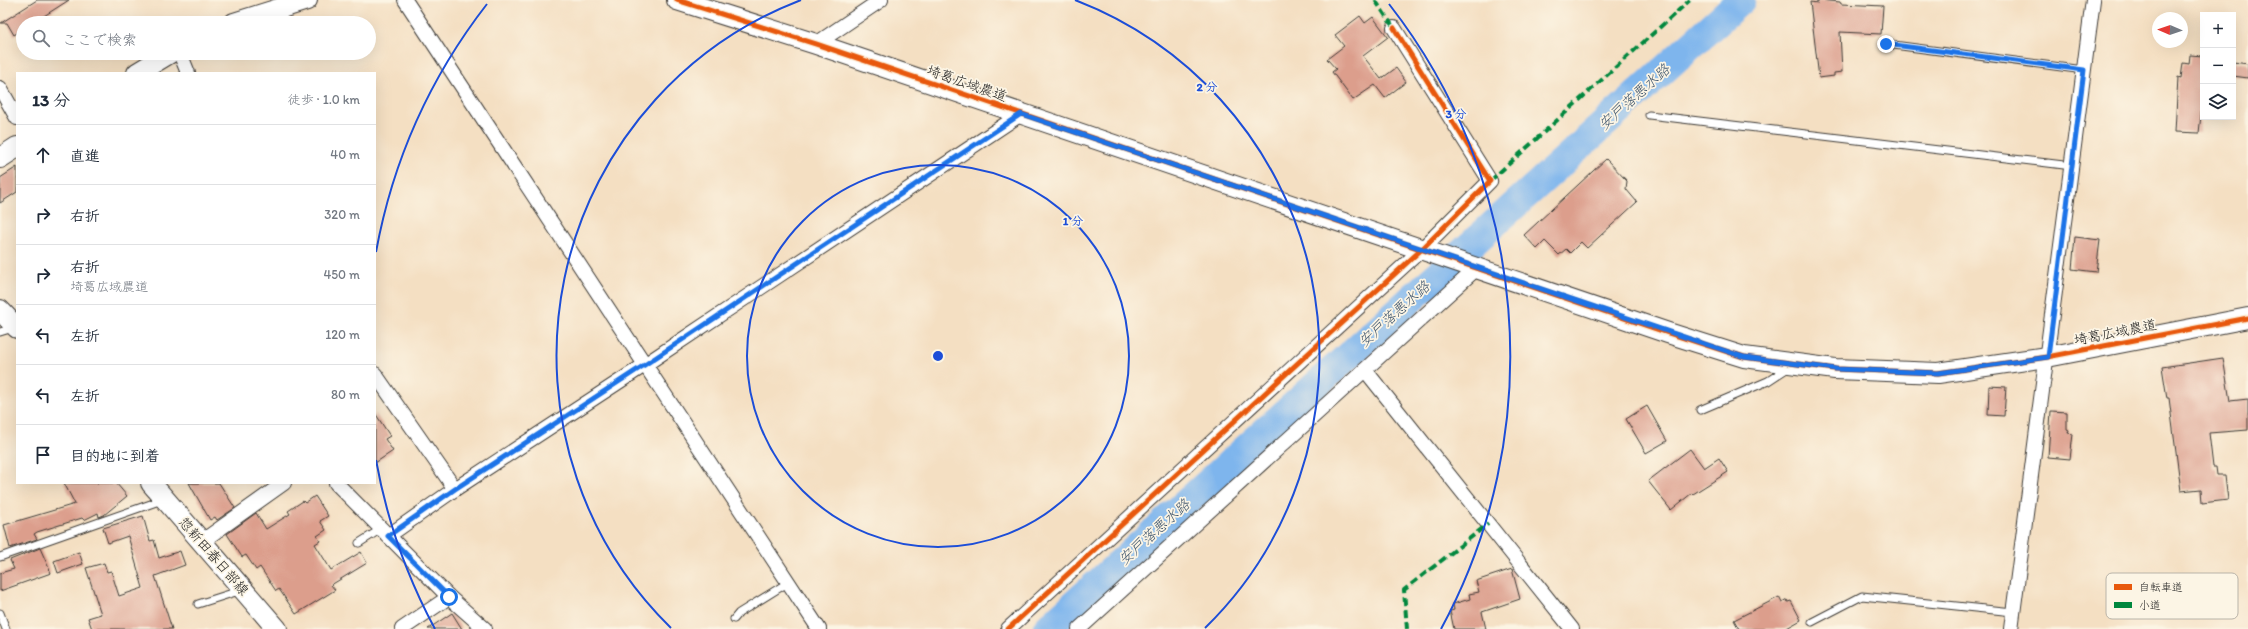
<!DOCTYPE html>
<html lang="ja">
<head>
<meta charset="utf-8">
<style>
	body { margin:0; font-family:Itim,"Klee One",sans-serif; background:#f6f6f7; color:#1f2937 }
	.controls { position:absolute; right:12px; top:12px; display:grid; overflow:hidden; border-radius:0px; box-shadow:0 4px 16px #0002 }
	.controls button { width:36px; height:36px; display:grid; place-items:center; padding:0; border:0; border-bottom:1px solid #e0e1e3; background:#fff; color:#1f2937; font:20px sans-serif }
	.compass { position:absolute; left:2152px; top:12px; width:36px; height:36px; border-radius:50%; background:#fff; box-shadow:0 4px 16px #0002; rotate:272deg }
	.stop { position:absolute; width:12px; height:12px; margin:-9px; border:3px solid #1a73e8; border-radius:50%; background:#fff }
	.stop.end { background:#1a73e8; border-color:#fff; box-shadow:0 1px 4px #0008 }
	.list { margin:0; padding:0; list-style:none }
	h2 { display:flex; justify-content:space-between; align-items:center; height:52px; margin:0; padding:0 16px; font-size:17px }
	h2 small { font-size:13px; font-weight:400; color:#747a83 }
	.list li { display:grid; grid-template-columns:26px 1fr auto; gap:12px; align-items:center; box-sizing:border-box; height:60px; padding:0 16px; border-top:1px solid #e0e1e3 }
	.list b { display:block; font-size:15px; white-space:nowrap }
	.list p { margin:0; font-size:13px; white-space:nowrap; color:#747a83 }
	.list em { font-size:13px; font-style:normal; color:#747a83 }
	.icon { flex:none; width:22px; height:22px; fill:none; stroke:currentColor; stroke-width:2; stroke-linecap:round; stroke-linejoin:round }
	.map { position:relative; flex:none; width:2248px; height:629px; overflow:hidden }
	.search { position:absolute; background:#fff; box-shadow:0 4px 16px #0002; left:16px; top:16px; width:360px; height:44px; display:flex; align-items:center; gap:10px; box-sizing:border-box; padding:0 14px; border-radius:22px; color:#747a83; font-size:15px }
	.panel { position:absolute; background:#fff; box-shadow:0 4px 16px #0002; left:16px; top:72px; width:360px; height:412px; border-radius:0px }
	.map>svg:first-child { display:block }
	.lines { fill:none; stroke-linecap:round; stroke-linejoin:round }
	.river { stroke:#7eb5ed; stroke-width:29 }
	.building { fill:#dc9e8c }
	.lane-casing { stroke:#3c3935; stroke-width:9 }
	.street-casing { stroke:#3c3935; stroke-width:16 }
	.secondary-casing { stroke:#3c3935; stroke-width:22 }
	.lane { stroke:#fff; stroke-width:7 }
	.street { stroke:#fff; stroke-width:14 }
	.secondary { stroke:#fff; stroke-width:20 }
	.quiet { stroke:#00873e; stroke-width:4; stroke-dasharray:8 4; stroke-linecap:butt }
	.cycleway-casing { stroke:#fcf5e5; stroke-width:8 }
	.cycleway { stroke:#e8590c; stroke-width:5 }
	.route { stroke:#1a73e8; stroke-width:5 }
	.ring { fill:none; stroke:#1d4ed8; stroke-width:2 }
	.labels { text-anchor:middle; stroke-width:3.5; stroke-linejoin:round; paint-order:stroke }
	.street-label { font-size:14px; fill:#1c1c1c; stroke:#fcf5e5 }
	.water-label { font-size:15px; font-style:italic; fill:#435970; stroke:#fcf5e5 }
	.key { fill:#fcf5e5; stroke:#b9b4a9; stroke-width:1 }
	.key-label { font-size:11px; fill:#1c1c1c }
	.centre { fill:#1d4ed8; stroke:#fcf5e5; stroke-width:2 }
	.ring-label { font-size:12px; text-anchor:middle; font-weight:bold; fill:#1d4ed8; stroke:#fcf5e5; stroke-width:3.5; stroke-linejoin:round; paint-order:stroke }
</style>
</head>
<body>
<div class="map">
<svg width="2248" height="629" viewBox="0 0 2248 629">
	<rect width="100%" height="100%" fill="#fcf5e5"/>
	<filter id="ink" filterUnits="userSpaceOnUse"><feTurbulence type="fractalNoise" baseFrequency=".025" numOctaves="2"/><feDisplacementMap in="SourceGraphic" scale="8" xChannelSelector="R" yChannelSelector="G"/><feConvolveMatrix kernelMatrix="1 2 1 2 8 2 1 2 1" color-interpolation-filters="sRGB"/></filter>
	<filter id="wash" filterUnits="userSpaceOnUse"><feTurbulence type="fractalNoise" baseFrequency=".012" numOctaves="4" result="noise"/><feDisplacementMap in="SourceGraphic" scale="16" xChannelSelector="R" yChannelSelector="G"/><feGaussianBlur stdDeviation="0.9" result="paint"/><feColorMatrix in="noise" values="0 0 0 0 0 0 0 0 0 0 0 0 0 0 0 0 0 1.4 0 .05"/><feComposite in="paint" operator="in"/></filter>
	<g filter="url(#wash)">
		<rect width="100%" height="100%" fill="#f4dfc2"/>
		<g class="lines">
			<path class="river" d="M 1047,629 L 1741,0"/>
		</g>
		<g id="blocks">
			<g class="building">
				<path d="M 37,0 L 69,0 L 33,23 L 23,23 L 23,29 L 14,35 L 7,23 L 1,23 Z"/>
				<path d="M 1818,0 L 1840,2 L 1841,4 L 1883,6 L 1881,34 L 1840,32 L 1842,72 L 1834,73 L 1834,76 L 1819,78 L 1810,2 L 1818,3 Z"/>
				<path d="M 1360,16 L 1365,23 L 1373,17 L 1388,37 L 1363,56 L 1381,79 L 1396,68 L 1406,82 L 1385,98 L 1375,85 L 1353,100 L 1332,72 L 1336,69 L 1327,59 L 1344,46 L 1335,35 Z"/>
				<path d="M 2190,55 L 2203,56 L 2203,96 L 2199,133 L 2175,132 L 2178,77 L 2181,78 L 2183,63 L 2189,64 Z"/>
				<path d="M 2233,62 L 2248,64 L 2248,78 L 2233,76 Z"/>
				<path d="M 1606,159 L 1627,181 L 1626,189 L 1637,202 L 1587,248 L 1581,242 L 1570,253 L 1566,249 L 1559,255 L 1545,241 L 1537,249 L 1524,235 Z"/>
				<path d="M 17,167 L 17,192 L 0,203 L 0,178 Z"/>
				<path d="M 2075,237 L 2100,240 L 2096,272 L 2072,269 Z"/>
				<path d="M 2223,358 L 2230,401 L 2248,399 L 2248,430 L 2209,433 L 2213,467 L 2216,467 L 2217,475 L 2225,475 L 2228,500 L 2202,503 L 2201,489 L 2181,491 L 2169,398 L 2167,398 L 2162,367 Z"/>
				<path d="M 1989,386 L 2006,387 L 2004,416 L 1988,415 Z"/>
				<path d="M 1647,406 L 1667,441 L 1646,453 L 1626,419 Z"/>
				<path d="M 2051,411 L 2067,412 L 2067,429 L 2069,430 L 2068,433 L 2073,434 L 2070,459 L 2048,457 Z"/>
				<path d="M 375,413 L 390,436 L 385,439 L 393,451 L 375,463 Z"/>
				<path d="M 1690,449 L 1704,468 L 1719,458 L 1728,472 L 1693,494 L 1692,493 L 1671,510 L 1648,481 Z"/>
				<path d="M 64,483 L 116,483 L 127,496 L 104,515 L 99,517 L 98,513 L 84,520 L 82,518 L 37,532 L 34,534 L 37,539 L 10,548 L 4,525 L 75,504 Z"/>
				<path d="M 189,483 L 219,483 L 235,508 L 217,520 L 215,517 L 210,520 Z"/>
				<path d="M 315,496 L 328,516 L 320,521 L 326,530 L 317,536 L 320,541 L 315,544 L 331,570 L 361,552 L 367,563 L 331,585 L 335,590 L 296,614 L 279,589 L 276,591 L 260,567 L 256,570 L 246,555 L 242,557 L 227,534 L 256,513 L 266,529 L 290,514 L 288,511 L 303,501 L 305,503 Z"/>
				<path d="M 143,516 L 150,541 L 154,540 L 159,558 L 180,551 L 185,565 L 155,576 L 172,629 L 92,629 L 88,618 L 101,614 L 86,568 L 104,563 L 107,572 L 111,571 L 119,596 L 143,588 L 128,536 L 108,543 L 103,528 Z"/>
				<path d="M 40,548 L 51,573 L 0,591 L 0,573 L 14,569 L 10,560 Z"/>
				<path d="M 79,552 L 83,564 L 58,573 L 54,561 Z"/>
				<path d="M 1512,569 L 1520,599 L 1482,612 L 1486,629 L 1454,629 L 1450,611 L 1454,610 L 1453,604 L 1470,599 L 1469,594 L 1479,592 L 1476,581 Z"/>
				<path d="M 1779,597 L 1782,603 L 1787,600 L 1788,602 L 1791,601 L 1801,620 L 1785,629 L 1739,629 L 1734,620 Z"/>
				<path d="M 452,613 L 462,629 L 428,629 Z"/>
			</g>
		</g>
	</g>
	<g filter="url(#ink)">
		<use href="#blocks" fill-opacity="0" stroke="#3c3935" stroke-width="1"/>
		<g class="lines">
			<defs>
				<g id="lane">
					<path d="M 1886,44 L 2084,70"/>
					<path d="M 1649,115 L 2072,166"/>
					<path d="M 0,332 L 13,328"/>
					<path d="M 1700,410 L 1768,381 L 1788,368"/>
					<path d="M 359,543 L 381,529"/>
					<path d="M 0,557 L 162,500"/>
					<path d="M 198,604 L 242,590"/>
					<path d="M 0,613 L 6,629"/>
					<path d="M 734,619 L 739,613 L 789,582"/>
					<path d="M 1812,622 L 1862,596 L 2013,612"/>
				</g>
				<g id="street">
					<path d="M 405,0 L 819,629"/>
					<path d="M 816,44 L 881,0"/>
					<path d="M 180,53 L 188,73"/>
					<path d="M 0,88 L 17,118"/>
					<path d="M 1365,370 L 1572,629"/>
					<path d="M 375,374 L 455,489 L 646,364 L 1021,114"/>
					<path d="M 336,483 L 449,597 L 485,629"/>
					<path d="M 388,536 L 455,489"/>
					<path d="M 201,542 L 284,483"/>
					<path d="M 402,629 L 449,597"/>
					<path d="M 1008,629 L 1422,249 L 1490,181 L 1394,28"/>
					<path d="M 1079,629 L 1477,268"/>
					<path d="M 2011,629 L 2093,0"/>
				</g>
				<g id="secondary">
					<path d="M 677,0 L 816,44 L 1668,333 L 1744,357 L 1835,369 L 1938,373 L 2047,357 L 2248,318"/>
					<path d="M 234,23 L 307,0"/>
					<path d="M 137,73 L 170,53"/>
					<path d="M 0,158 L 17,147"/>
					<path d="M 0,310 L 17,328"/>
					<path d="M 151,483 L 277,629"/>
				</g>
			</defs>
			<use href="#lane" class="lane-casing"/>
			<use href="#street" class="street-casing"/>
			<use href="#secondary" class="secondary-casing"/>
			<use href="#lane" class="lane"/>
			<use href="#street" class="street"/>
			<use href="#secondary" class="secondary"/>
			<g class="quiet">
				<path d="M 1375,0 L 1394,28"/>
				<path d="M 1490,181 L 1690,0"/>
				<path d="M 1407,629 L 1404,590 L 1488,524"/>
			</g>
			<defs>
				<g id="cycleway">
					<path d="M 677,0 L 816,44 L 1668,333 L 1744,357 L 1835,369 L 1938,373 L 2047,357 L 2248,318"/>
					<path d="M 1008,629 L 1422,249 L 1490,181 L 1394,28"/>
				</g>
			</defs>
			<use href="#cycleway" class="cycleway-casing"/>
			<use href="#cycleway" class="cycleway"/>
		</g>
	</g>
	<g class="lines" filter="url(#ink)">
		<path class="route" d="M 449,597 L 388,536 L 455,489 L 646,364 L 1021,114 L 1744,357 L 1836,369 L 1938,373 L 2048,357 L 2084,70 L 1886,44"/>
	</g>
	<g class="ring">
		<circle cx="938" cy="356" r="191"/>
		<path d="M671 628A381 381 0 0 1 801 0M1075 0A381 381 0 0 1 1205 628"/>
		<path d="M435 629A572 572 0 0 1 376 460M376 252A572 572 0 0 1 487 4M1389 4A572 572 0 0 1 1441 629"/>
	</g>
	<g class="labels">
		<g class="street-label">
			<text transform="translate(967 83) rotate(19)" y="5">埼葛広域農道</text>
			<text transform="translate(2115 332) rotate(-11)" y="5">埼葛広域農道</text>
			<text transform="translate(214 556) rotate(49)" y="5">惣新田春日部線</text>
		</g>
		<g class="water-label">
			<text transform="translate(1634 97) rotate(-42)" y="5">安戸落悪水路</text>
			<text transform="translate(1394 314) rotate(-42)" y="5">安戸落悪水路</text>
			<text transform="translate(1154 532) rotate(-42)" y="5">安戸落悪水路</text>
		</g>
	</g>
	<rect x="2106" y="573" width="132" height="46" rx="6" class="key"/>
	<rect x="2114" y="584" width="18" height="6" fill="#e8590c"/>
	<rect x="2114" y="602" width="18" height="6" fill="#00873e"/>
	<g class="key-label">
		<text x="2139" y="591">自転車道</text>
		<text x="2139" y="609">小道</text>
	</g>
	<circle cx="938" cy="356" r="6" class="centre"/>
	<g class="ring-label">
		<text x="1207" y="91">2 分</text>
		<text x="1456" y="118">3 分</text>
		<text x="1073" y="225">1 分</text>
	</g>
</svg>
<div class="controls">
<button>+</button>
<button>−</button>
<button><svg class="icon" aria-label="layers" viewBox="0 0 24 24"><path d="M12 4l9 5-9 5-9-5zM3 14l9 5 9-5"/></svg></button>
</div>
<svg class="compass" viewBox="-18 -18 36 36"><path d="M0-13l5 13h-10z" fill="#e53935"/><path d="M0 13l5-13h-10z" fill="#747a83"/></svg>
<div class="stop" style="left:449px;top:597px"></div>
<div class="stop end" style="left:1886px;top:44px"></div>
<div class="search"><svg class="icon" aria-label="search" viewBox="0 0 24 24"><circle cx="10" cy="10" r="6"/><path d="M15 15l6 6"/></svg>ここで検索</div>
<section class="panel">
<h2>13 分<small>徒歩 · 1.0 km</small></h2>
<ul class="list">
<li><svg class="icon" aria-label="ahead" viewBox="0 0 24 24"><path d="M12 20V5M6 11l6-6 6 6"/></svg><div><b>直進</b></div><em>40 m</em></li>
<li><svg class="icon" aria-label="right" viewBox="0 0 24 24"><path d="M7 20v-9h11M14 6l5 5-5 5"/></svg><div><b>右折</b></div><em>320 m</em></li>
<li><svg class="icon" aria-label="right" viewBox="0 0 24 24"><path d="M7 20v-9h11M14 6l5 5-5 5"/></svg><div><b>右折</b><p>埼葛広域農道</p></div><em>450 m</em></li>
<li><svg class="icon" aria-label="left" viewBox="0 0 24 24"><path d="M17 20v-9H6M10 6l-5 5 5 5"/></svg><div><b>左折</b></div><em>120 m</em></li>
<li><svg class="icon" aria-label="left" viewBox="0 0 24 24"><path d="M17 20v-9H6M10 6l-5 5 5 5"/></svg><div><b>左折</b></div><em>80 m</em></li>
<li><svg class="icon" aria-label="arrive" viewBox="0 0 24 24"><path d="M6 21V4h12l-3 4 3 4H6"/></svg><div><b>目的地に到着</b></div></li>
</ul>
</section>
</div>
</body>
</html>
